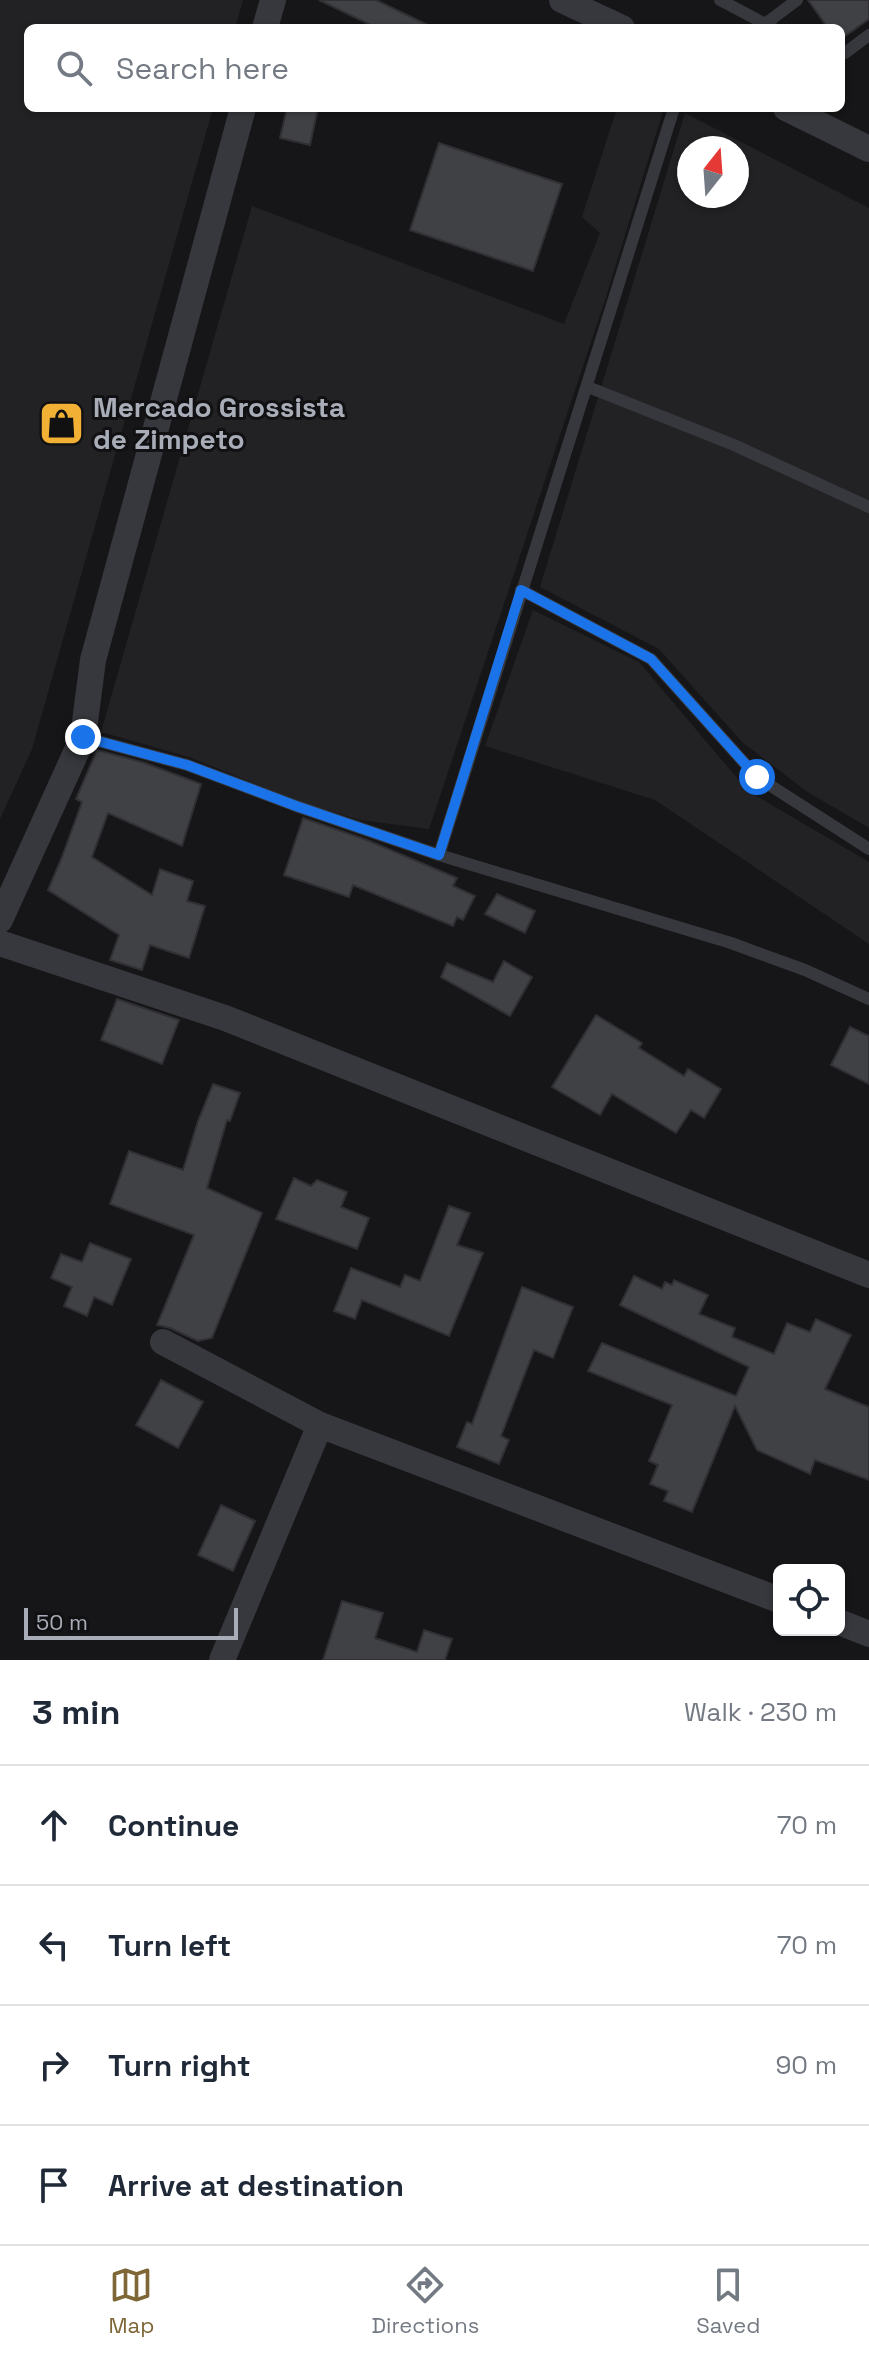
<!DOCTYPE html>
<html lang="en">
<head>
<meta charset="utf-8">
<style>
	body { margin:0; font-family:"Space Grotesk",sans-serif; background:#f2f2f3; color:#1f2937 }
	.controls { position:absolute; right:24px; bottom:24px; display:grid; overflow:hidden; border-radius:12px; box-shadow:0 2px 6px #0004 }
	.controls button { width:72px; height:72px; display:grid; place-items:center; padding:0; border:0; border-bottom:2px solid #e0e1e3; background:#fff; color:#1f2937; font:40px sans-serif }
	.compass { position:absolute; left:677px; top:136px; width:72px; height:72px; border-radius:50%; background:#fff; box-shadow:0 2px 6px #0004; rotate:17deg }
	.scale { position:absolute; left:24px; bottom:20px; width:214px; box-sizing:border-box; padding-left:8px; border:4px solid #a8adb8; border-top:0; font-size:22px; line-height:28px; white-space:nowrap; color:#a8adb8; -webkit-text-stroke:6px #111113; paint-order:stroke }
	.stop { position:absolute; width:24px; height:24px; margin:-18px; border:6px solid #1a73e8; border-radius:50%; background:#fff }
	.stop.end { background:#1a73e8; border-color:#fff; box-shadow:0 2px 8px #0008 }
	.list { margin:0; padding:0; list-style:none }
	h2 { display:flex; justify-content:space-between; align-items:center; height:104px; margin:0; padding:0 32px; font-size:34px }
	h2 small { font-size:26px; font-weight:400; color:#747a83 }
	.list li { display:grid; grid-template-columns:52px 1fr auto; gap:24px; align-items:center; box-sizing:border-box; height:120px; padding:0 32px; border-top:2px solid #e0e1e3 }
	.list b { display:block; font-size:30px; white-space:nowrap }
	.list em { font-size:26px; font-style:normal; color:#747a83 }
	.icon { flex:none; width:44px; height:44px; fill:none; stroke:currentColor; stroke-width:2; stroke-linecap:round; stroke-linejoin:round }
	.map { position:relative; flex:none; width:869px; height:1660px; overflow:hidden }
	.search { position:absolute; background:#fff; box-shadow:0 2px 6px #0004; left:24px; right:24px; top:24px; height:88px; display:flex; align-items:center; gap:20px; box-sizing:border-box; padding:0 28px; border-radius:12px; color:#747a83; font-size:30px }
	.sheet { height:584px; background:#fff }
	nav { display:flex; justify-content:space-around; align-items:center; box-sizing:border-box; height:112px; border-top:2px solid #e0e1e3; background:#fff; font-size:22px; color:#747a83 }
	nav a { display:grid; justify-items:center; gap:4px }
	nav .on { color:#7e6636 }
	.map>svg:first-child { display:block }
	.built { fill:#222225; fill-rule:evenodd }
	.building { fill:#404145; stroke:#303034; stroke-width:2 }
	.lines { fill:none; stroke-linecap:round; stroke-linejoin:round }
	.lane { stroke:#37383d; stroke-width:12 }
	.street { stroke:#37383d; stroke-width:26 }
	.route { stroke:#1a73e8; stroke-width:10 }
	.labels { text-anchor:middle; stroke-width:6; stroke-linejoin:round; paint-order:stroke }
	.poi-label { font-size:28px; font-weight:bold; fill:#a8adb8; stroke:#111113; text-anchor:start }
</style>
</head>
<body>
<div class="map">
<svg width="869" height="1660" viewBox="0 0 869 1660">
	<rect width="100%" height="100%" fill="#161618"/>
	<g class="built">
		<path d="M 0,0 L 243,0 L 235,28 L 28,28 L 28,108 L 213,108 L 32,749 L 0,819 Z"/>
		<path d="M 617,108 L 664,108 L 606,297 L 429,829 L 360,820 L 297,801 L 189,757 L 101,732 L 252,206 L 564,324 L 600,233 L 582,217 Z"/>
		<path d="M 685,113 L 869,208 L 869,828 L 806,791 L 742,742 L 659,649 L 540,587 ZM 689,148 L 737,148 L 737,196 L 689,196 Z"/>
		<path d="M 533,610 L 639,662 L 748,791 L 869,862 L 869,944 L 655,800 L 485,746 Z"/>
	</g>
	<g class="building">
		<path d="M 319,0 L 376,0 L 434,28 L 377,28 Z"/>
		<path d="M 808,0 L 869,0 L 869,19 L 841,39 L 841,28 L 828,28 Z"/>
		<path d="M 287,108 L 318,108 L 310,145 L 280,138 Z"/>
		<path d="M 439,143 L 562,184 L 533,271 L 410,230 Z"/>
		<path d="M 97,750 L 145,763 L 201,784 L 182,846 L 108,813 L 92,857 L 152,895 L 160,869 L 193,881 L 187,901 L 205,906 L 189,958 L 150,945 L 142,970 L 110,960 L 119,935 L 48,890 L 62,857 L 82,802 L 76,799 Z"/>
		<path d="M 303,818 L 367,840 L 457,878 L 453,886 L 475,896 L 463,920 L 457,917 L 453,926 L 353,885 L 349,897 L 284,875 Z"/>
		<path d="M 497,894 L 535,911 L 525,933 L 485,914 Z"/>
		<path d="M 504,961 L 532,977 L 510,1016 L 441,977 L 447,963 L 493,982 Z"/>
		<path d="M 117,999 L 179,1020 L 162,1064 L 101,1040 Z"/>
		<path d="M 596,1015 L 642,1043 L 639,1048 L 684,1076 L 688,1069 L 721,1089 L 704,1118 L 691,1110 L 676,1133 L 612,1094 L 600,1115 L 552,1087 Z"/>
		<path d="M 850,1027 L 869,1036 L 869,1084 L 831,1065 Z"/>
		<path d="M 213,1084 L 240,1093 L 230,1121 L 227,1120 L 207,1188 L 262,1213 L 212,1338 L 198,1341 L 170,1328 L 157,1325 L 194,1235 L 110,1204 L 129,1151 L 183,1170 L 198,1121 Z"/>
		<path d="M 294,1178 L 311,1186 L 317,1180 L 347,1192 L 341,1207 L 369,1218 L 357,1249 L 276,1219 Z"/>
		<path d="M 449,1206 L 470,1213 L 457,1245 L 483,1253 L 449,1336 L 362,1300 L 355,1319 L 334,1311 L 351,1268 L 400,1287 L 405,1275 L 420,1281 Z"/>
		<path d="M 90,1243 L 131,1259 L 112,1305 L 94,1297 L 87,1316 L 64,1306 L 72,1287 L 51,1278 L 61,1254 L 82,1262 Z"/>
		<path d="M 634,1276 L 662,1289 L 665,1282 L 672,1285 L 674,1280 L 708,1295 L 699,1314 L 735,1328 L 732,1337 L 774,1354 L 787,1323 L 810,1332 L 816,1319 L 851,1335 L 825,1389 L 869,1407 L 869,1480 L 815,1460 L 810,1474 L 757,1450 L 735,1406 L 692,1512 L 664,1501 L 668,1491 L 650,1484 L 658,1465 L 649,1461 L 672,1405 L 588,1371 L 602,1343 L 736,1396 L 749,1367 L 620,1305 Z"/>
		<path d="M 522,1287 L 573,1307 L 553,1358 L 534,1350 L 501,1436 L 509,1440 L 499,1464 L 457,1447 L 467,1422 L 472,1424 Z"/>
		<path d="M 161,1380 L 203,1402 L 178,1448 L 136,1425 Z"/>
		<path d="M 221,1505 L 255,1521 L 233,1571 L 198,1555 Z"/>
		<path d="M 342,1601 L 383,1613 L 375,1638 L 417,1652 L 424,1630 L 452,1639 L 445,1660 L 323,1660 Z"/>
	</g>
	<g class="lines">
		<g class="lane">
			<path d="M 720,0 L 773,28"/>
			<path d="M 765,24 L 797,0"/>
			<path d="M 841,53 L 845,53 L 869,35"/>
			<path d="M 588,387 L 734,445 L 869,507"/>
			<path d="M 521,590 L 651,659 L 757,777 L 869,849"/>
			<path d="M 83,737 L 187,765 L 296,806 L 439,855 L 731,943 L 805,970 L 869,999"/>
			<path d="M 439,855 C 516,606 597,358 674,108"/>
		</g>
		<g class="street">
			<path d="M 562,0 L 622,28"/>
			<path d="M 265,28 L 273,0"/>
			<path d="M 786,108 L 869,149"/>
			<path d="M 0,920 L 83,737 L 93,660 L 243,108"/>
			<path d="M 0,943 L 225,1018 L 869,1275"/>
			<path d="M 163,1342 L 320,1425 L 779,1600"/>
			<path d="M 839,1622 L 869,1634"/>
			<path d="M 222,1660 L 320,1425"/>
		</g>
	</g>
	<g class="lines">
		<path class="route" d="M 83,737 L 187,765 L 296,806 L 439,855 L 521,590 L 651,659 L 757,777"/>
	</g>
	<defs>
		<symbol id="shop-square" viewBox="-11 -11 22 22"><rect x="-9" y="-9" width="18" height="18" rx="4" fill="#f2b134" stroke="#111113"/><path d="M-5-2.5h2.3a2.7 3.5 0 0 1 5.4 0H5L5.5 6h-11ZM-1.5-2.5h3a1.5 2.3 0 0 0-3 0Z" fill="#111"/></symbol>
	</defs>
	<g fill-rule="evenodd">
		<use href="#shop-square" x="36" y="398" width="51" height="51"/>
	</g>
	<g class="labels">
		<g class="poi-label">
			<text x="93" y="417">Mercado Grossista<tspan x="93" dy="32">de Zimpeto</tspan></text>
		</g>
	</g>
</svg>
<div class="controls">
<button><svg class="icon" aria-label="locate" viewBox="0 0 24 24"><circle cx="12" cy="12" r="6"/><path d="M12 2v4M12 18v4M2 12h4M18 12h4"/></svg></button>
</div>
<svg class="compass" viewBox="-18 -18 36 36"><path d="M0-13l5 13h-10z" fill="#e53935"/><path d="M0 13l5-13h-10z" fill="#747a83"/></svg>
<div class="scale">50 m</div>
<div class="stop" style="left:757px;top:777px"></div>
<div class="stop end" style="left:83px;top:737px"></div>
<div class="search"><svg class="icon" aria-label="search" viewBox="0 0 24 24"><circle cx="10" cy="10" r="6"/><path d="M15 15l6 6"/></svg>Search here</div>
</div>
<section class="sheet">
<h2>3 min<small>Walk · 230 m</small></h2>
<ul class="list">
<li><svg class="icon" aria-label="ahead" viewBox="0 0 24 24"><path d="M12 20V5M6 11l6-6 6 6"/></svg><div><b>Continue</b></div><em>70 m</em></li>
<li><svg class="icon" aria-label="left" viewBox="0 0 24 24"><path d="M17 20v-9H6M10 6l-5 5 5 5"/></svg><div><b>Turn left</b></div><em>70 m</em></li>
<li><svg class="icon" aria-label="right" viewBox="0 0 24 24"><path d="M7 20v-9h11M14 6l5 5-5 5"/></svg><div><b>Turn right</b></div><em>90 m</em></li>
<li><svg class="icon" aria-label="arrive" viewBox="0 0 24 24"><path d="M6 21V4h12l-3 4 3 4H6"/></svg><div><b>Arrive at destination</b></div></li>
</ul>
</section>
<nav>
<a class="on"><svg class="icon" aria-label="map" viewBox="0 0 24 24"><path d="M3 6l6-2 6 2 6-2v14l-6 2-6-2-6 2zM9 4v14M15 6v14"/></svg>Map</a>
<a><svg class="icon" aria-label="directions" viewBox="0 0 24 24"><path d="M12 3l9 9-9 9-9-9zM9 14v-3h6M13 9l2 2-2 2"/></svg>Directions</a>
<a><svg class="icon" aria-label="saved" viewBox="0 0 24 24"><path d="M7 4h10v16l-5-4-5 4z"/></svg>Saved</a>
</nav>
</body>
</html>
